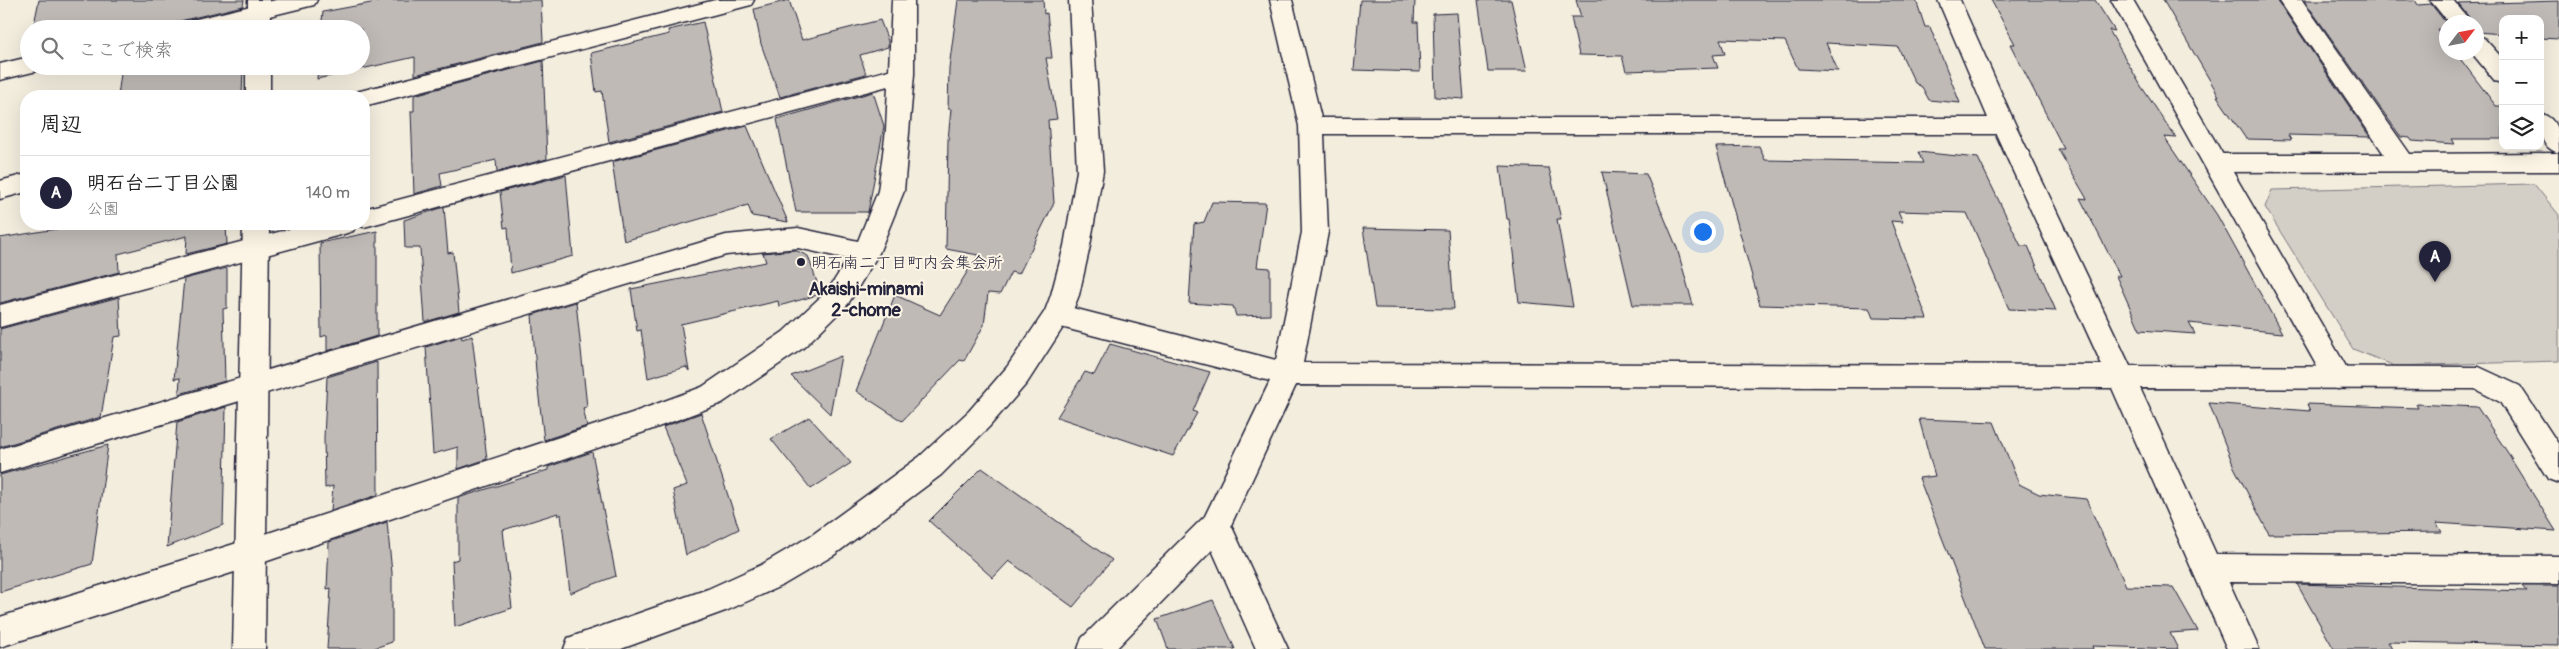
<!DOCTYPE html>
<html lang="ja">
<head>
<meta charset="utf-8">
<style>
	body { margin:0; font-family:Pangolin,"Klee One",sans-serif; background:#f2f2f2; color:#222 }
	.controls { position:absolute; right:15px; top:15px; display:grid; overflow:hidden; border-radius:10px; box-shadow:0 5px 20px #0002 }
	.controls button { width:45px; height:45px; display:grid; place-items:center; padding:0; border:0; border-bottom:1px solid #e0e0e0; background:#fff; color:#222; font:25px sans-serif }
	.compass { position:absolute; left:2439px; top:15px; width:45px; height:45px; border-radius:50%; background:#fff; box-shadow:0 5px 20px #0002; rotate:58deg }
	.you { position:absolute; left:1702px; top:231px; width:18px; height:18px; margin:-12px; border:4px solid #fff; border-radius:50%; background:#1a73e8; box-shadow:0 0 0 8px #1a73e833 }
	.badge { display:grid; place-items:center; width:32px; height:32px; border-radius:50%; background:#22223b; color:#fff; font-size:16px; font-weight:700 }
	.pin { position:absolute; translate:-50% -41px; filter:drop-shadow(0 1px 2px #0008) }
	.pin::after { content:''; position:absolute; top:26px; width:18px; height:15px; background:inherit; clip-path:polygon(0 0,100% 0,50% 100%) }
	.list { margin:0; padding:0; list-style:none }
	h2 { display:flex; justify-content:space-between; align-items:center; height:65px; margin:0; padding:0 20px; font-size:21px }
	h2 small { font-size:16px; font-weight:400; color:#767676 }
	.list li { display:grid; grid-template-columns:32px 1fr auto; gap:15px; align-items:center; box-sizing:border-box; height:75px; padding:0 20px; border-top:1px solid #e0e0e0 }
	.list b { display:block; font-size:19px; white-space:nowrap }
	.list p { margin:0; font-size:16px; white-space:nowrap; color:#767676 }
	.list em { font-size:16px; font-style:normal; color:#767676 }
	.icon { flex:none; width:28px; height:28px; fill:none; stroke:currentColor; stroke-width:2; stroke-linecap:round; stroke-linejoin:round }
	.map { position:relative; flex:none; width:2559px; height:649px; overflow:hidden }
	.search { position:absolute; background:#fff; box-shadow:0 5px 20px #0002; left:20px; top:20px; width:350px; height:55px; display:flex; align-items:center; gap:12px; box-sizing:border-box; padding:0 18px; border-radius:28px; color:#767676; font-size:19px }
	.panel { position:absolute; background:#fff; box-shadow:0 5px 20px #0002; left:20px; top:90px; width:350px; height:140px; border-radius:20px }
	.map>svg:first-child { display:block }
	.green { fill:#d4cfc6; stroke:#7b7880 }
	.building { fill:#bfbab6; stroke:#22223b }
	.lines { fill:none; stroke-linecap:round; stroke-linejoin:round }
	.street-casing { stroke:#22223b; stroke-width:3 }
	.secondary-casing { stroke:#22223b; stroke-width:3 }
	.street { fill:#fcf5e5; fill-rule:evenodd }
	.secondary { fill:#fcf5e5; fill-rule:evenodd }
	.poi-dot { fill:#22223b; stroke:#fcf5e5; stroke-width:2 }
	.labels { text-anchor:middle; stroke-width:4; stroke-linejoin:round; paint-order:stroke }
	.poi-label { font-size:16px; fill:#22223b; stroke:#fcf5e5; text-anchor:start }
	.neighbourhood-label { font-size:18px; font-weight:bold; fill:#22223b; stroke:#fcf5e5 }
</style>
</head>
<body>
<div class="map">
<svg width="2559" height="649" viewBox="0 0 2559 649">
	<rect width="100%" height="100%" fill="#f3edde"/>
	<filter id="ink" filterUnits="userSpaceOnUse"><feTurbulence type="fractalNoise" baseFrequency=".02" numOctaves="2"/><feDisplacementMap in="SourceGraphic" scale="10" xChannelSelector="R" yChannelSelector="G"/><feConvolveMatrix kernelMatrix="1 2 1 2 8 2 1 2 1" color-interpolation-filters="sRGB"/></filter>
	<g filter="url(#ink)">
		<path class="green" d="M 2534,184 L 2559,215 L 2559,361 L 2395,366 L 2353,349 L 2265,207 L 2272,190 Z"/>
		<g class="building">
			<path d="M 39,0 L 244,0 L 243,6 L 176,22 L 171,29 L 127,29 L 128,23 L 97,29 L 33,29 Z"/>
			<path d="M 387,0 L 541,0 L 543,42 L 415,75 L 415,57 L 317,79 L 318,66 L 361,66 L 361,29 L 321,29 L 323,12 Z"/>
			<path d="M 789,0 L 802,40 L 880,20 L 888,41 L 888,47 L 860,55 L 866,74 L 780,97 L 761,44 L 754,9 Z"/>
			<path d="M 958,0 L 1043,0 L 1044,14 L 1047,13 L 1052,58 L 1046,58 L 1057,119 L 1048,120 L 1054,203 L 1019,274 L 1011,272 L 1000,294 L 988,293 L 984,325 L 964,361 L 960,360 L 902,421 L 856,391 L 895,295 L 940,315 L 978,255 L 946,249 L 948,140 L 951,109 L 948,109 L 949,68 Z"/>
			<path d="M 1360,0 L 1415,0 L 1414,22 L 1418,22 L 1420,72 L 1354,70 Z"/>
			<path d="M 1478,0 L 1511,0 L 1527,71 L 1488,71 Z"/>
			<path d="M 1576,0 L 1916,0 L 1925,27 L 1930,27 L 1960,103 L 1929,100 L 1922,87 L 1915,83 L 1898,47 L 1826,43 L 1838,71 L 1798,69 L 1785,41 L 1720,39 L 1725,54 L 1713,55 L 1718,68 L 1626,71 L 1622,56 L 1579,55 L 1571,17 L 1581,17 Z"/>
			<path d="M 1991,0 L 2095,0 L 2115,31 L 2109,30 L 2141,86 L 2176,138 L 2164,137 L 2217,215 L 2282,333 L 2189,323 L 2195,334 L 2140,330 L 2116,276 L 2120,276 L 2080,198 L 2087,199 L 2058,149 L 2064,149 L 2010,44 L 2015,44 Z"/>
			<path d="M 2163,0 L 2277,0 L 2370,137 L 2288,135 L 2291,140 L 2246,139 L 2217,96 L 2219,96 Z"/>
			<path d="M 2304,0 L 2415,0 L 2418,5 L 2431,4 L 2446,23 L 2446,30 L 2437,29 L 2446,42 L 2446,52 L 2455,52 L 2496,106 L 2503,106 L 2503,139 L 2451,139 L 2454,144 L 2412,141 L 2410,138 L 2401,137 Z"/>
			<path d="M 2559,1 L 2559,39 L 2540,38 L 2540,19 L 2503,19 L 2503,34 L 2476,32 L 2476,22 L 2473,22 L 2458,4 Z"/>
			<path d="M 1457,13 L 1464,99 L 1435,97 L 1433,14 Z"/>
			<path d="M 703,22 L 723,112 L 609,142 L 602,91 L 596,92 L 591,53 L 669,34 L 668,30 Z"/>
			<path d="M 543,61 L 547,159 L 497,172 L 496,160 L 440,173 L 442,186 L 414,194 L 411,111 L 414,111 L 414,95 Z"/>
			<path d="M 122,66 L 243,66 L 242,96 L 118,96 Z"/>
			<path d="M 873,92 L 884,126 L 868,212 L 796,212 L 777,119 Z"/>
			<path d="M 747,126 L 788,222 L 752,216 L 748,205 L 624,241 L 612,162 Z"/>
			<path d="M 1759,146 L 1765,160 L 1923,163 L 1918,152 L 1978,158 L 2021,246 L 2028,246 L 2056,311 L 2009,309 L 1967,213 L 1898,211 L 1903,222 L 1891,221 L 1927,319 L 1873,318 L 1869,308 L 1760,305 L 1716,147 Z"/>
			<path d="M 1500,166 L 1549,168 L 1561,219 L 1557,219 L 1573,307 L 1519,302 L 1509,219 L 1507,219 Z"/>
			<path d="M 1602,172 L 1646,174 L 1677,248 L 1693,305 L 1633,305 Z"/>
			<path d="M 566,175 L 573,256 L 511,273 L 508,227 L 504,228 L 500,192 Z"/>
			<path d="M 1212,202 L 1266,203 L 1257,267 L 1270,268 L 1270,315 L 1236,316 L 1233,306 L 1189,303 L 1194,224 L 1204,222 Z"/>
			<path d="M 444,207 L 448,253 L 453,252 L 459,312 L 425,322 L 420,248 L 405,248 L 404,220 Z"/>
			<path d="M 87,224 L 226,224 L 227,244 L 186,254 L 187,236 L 118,254 L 119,272 L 0,303 L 0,238 Z"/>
			<path d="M 1363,228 L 1448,230 L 1454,309 L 1375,308 Z"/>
			<path d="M 377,231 L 377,336 L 327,351 L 327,335 L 321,337 L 320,243 Z"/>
			<path d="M 795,250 L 808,256 L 821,294 L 779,306 L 778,301 L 681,324 L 689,371 L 686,367 L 648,378 L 641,330 L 637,331 L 631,289 L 766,262 L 763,253 Z"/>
			<path d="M 227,268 L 227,308 L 223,309 L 225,381 L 179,394 L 180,378 L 174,379 L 184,279 Z"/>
			<path d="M 119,297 L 121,336 L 114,337 L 101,417 L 0,447 L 0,329 Z"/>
			<path d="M 576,302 L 587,407 L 583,408 L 587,426 L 544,440 L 536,372 L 532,315 Z"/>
			<path d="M 461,336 L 462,339 L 472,336 L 487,459 L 458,469 L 458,447 L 433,454 L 426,347 Z"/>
			<path d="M 1110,344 L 1210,372 L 1193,411 L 1197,413 L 1173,456 L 1057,417 L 1085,372 L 1094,375 Z"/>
			<path d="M 841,356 L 830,414 L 791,376 Z"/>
			<path d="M 377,362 L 378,495 L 331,510 L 333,486 L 325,488 L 324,438 L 327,377 Z"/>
			<path d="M 2209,403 L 2310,411 L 2307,404 L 2418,408 L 2416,404 L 2477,407 L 2512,459 L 2511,459 L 2556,531 L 2436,523 L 2442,532 L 2269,534 L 2234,467 Z"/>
			<path d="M 226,407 L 223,525 L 167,547 L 177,422 Z"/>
			<path d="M 701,413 L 739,529 L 686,555 L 673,490 L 687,485 L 663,427 Z"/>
			<path d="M 809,417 L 851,463 L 811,489 L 771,439 Z"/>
			<path d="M 1919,419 L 1994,422 L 2019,484 L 2039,494 L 2086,499 L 2126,586 L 2173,587 L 2198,631 L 2170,633 L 2178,649 L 2092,646 L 2093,649 L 1985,649 L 1919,478 L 1935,476 Z"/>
			<path d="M 108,445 L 92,564 L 0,592 L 0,475 Z"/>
			<path d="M 592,452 L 616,576 L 570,593 L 561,514 L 558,516 L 558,513 L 503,530 L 512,608 L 455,627 L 452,561 L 458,559 L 458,498 L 548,470 L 548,467 Z"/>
			<path d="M 982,468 L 1112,560 L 1073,607 L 1009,561 L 993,578 L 929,521 Z"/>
			<path d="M 387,522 L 392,573 L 392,642 L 372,649 L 327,649 L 331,588 L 327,589 L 329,542 Z"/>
			<path d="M 2297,584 L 2526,591 L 2522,586 L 2559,586 L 2559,645 L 2388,642 L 2392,649 L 2334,649 Z"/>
			<path d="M 1213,600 L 1235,649 L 1168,649 L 1157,619 Z"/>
		</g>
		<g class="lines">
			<defs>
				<g id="street">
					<path d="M 276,0 L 317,0 L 314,5 L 216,29 L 173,29 L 176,24 Z"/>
					<path d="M 715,0 L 754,0 L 751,5 L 364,106 L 364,96 L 353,96 L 356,92 L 364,90 Z"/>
					<path d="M 892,0 L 914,0 L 914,74 L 904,191 L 879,253 L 848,304 L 803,348 L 722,403 L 650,430 L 250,567 L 0,647 L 0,617 L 250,539 L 632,413 L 702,387 L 783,332 L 828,290 L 848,259 L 798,248 L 726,255 L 0,473 L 0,449 L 726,235 L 798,228 L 858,241 L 878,191 L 886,130 L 888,86 L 364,227 L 356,225 L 353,231 L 344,234 L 0,327 L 0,305 L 309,224 L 364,224 L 364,209 L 889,70 Z"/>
					<path d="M 1270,0 L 1292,0 L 1321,118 L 1988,118 L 1938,0 L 1960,0 L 2016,126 L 2130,366 L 2479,367 L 2520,386 L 2559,445 L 2559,483 L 2548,479 L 2500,402 L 2475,389 L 2140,388 L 2216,554 L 2559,556 L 2559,584 L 2229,582 L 2259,649 L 2227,649 L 2112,388 L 1296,385 L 1231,525 L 1288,649 L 1256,649 L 1212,550 L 1116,649 L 1078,649 L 1082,638 L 1205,516 L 1270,381 L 1057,326 L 1047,322 L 1043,315 L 1047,308 L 1057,304 L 1276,360 L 1302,232 L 1299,126 ZM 1324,134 L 1996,134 L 2102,365 L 1303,363 L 1328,232 Z"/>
					<path d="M 2279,0 L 2302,0 L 2410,154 L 2559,153 L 2559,171 L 2216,172 L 2207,169 L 2204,163 L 2207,157 L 2216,154 L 2384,154 Z"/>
					<path d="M 2430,0 L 2453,0 L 2471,22 L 2448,22 Z"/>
					<path d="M 2476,36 L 2484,38 L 2503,59 L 2503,83 L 2495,81 L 2471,52 L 2476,52 Z"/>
					<path d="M 29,57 L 29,66 L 40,66 L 37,71 L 0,80 L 0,64 Z"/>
					<path d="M 2540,113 C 2559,119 2559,134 2559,153 C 2539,147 2540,131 2540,113 Z"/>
					<path d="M 26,174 L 26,192 L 0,199 L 0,181 Z"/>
				</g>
				<g id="secondary">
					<rect x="248" y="0" width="22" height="29"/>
					<path d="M 1069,0 L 1091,0 L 1103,171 L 1090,246 L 1079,295 L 1071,315 L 1027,383 L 989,427 L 941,475 L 834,555 L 783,585 L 728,610 L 621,649 L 564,649 L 568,638 L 708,589 L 761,565 L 812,535 L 919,457 L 969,411 L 1007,367 L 1045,311 L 1051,295 L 1064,246 L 1077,171 Z"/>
					<path d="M 2111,0 L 2133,0 L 2348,370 L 2352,378 L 2348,386 L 2338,389 L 2328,386 Z"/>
					<rect x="246" y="66" width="24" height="30"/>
					<path d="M 243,224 L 269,224 L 265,649 L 233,649 Z"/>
				</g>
			</defs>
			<use href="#street" class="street-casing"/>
			<use href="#secondary" class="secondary-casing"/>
			<use href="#street" class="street"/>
			<use href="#secondary" class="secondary"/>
		</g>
	</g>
	<circle class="poi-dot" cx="801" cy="262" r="5"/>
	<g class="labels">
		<g class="poi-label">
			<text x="811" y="268">明石南二丁目町内会集会所</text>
		</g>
		<g class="neighbourhood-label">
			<text x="866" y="295">Akaishi-minami<tspan x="866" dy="21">2-chome</tspan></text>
		</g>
	</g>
</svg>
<div class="controls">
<button>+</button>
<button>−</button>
<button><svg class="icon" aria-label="layers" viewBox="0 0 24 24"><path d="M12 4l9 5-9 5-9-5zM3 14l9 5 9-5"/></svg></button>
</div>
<svg class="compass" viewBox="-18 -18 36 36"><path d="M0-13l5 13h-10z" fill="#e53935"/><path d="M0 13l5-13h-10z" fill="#767676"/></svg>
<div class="you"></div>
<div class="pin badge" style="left:2435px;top:282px">A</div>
<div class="search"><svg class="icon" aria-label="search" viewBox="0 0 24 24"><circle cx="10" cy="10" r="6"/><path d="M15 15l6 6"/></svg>ここで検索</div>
<section class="panel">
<h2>周辺<small></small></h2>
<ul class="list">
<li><span class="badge">A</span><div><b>明石台二丁目公園</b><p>公園</p></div><em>140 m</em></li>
</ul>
</section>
</div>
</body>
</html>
